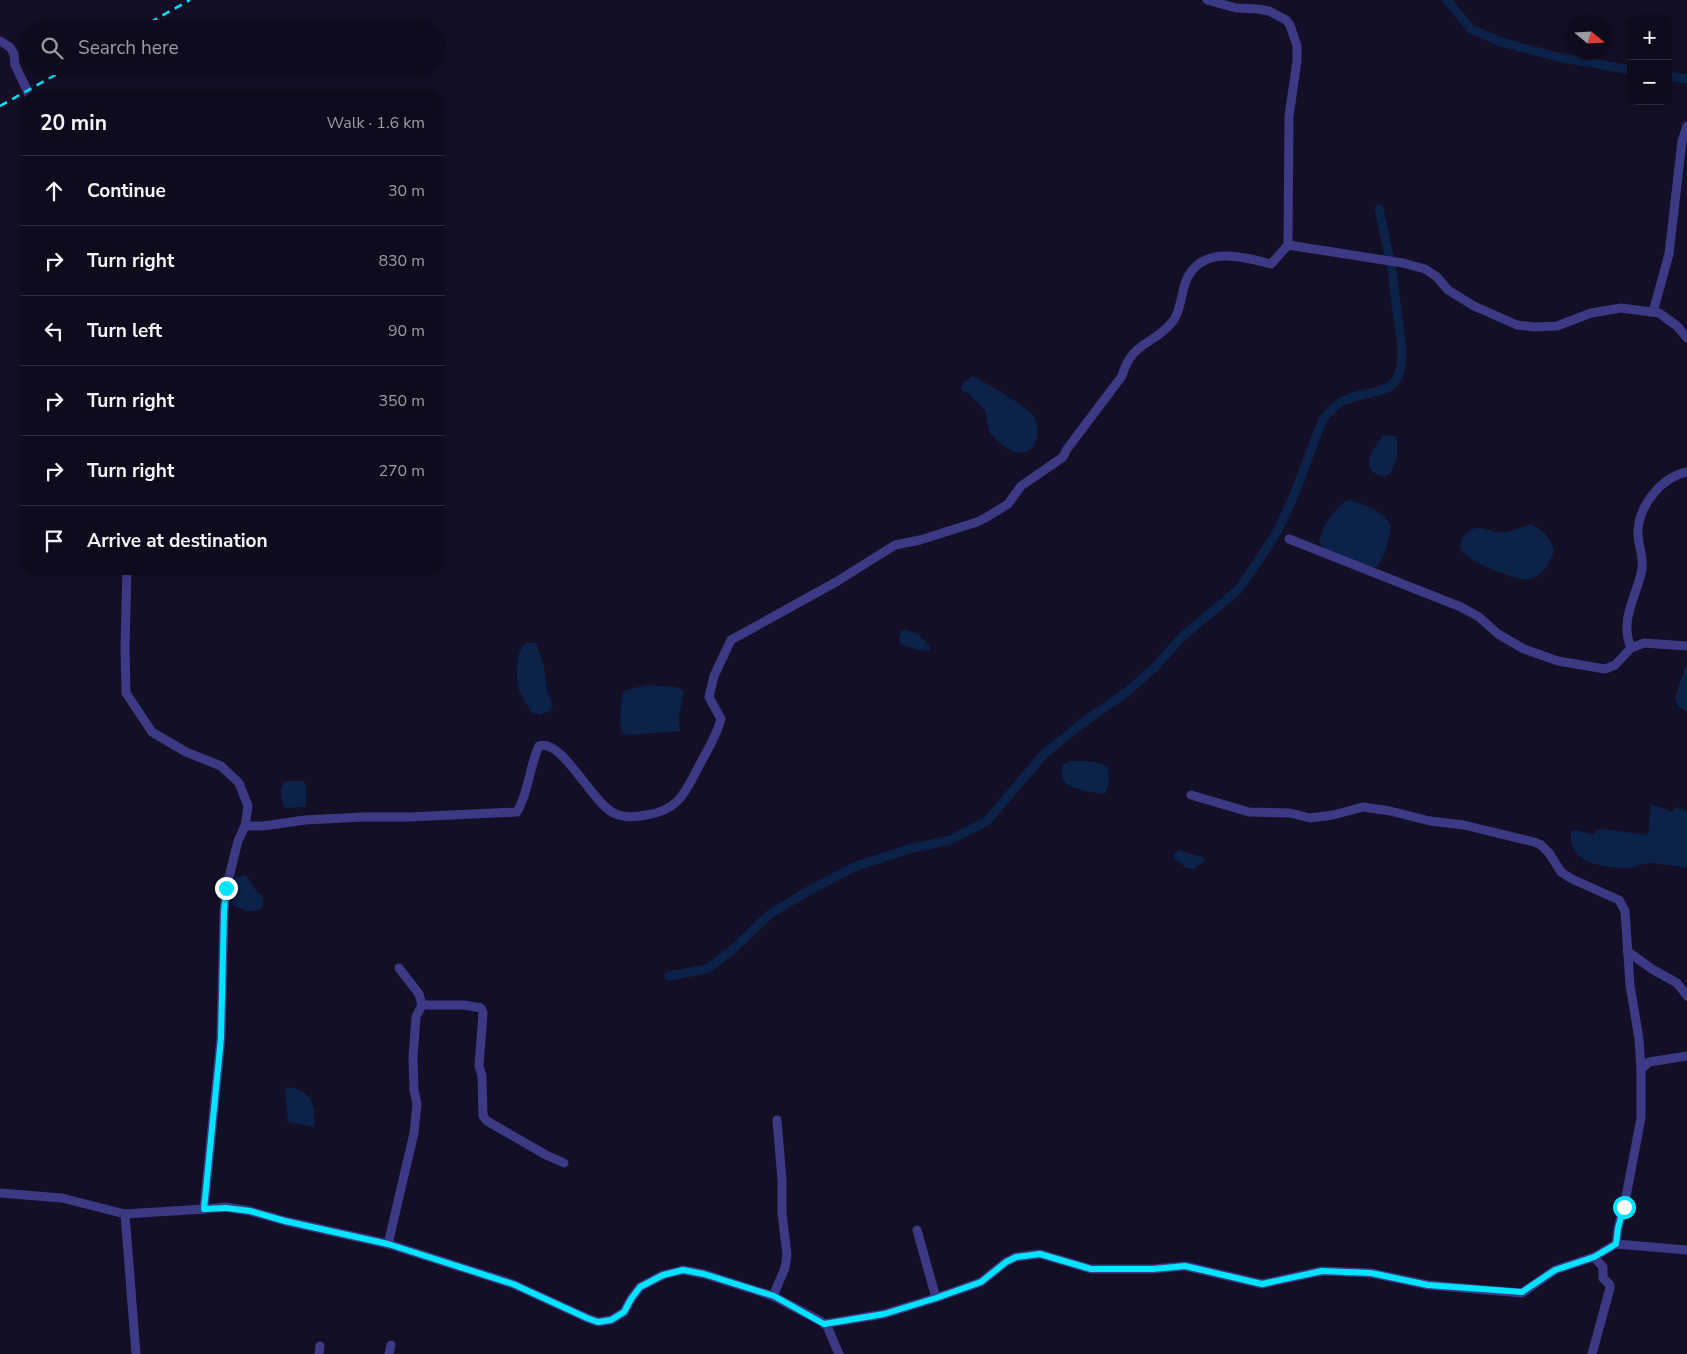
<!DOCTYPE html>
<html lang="en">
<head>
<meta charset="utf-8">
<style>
	body { margin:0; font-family:"Nunito Sans",sans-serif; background:#1c1929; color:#f1f3f6 }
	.controls { position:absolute; right:15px; top:15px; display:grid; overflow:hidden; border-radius:10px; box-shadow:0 2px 12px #0003 }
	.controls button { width:45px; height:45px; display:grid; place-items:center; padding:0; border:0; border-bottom:1px solid #2e2b3b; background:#0e0b1c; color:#f1f3f6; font:25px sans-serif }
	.compass { position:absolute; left:1567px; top:15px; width:45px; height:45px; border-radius:50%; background:#0e0b1c; box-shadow:0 2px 12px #0003; rotate:108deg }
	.stop { position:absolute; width:15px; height:15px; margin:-11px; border:4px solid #00e5ff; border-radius:50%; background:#fff }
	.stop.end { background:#00e5ff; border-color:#fff; box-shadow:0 1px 5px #0008 }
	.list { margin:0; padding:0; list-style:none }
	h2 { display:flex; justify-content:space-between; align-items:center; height:65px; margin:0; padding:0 20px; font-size:21px }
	h2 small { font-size:16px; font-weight:400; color:#9b9ba3 }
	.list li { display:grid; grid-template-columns:32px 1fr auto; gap:15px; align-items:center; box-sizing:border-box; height:70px; padding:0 20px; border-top:1px solid #2e2b3b }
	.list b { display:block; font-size:19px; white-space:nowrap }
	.list em { font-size:16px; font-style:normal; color:#9b9ba3 }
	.icon { flex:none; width:28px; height:28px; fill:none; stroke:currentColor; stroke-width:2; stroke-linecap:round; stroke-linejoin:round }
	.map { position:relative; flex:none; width:1687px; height:1354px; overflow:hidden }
	.search { position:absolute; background:#0e0b1c; box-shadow:0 2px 12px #0003; left:20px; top:20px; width:425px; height:55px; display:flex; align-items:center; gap:12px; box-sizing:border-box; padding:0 18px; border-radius:28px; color:#9b9ba3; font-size:19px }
	.panel { position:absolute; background:#0e0b1c; box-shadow:0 2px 12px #0003; left:20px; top:90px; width:425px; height:485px; border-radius:20px }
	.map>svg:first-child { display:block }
	.water { fill:#0c2248 }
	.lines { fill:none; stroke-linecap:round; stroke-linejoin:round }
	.canal { stroke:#0c2248; stroke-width:9 }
	.street { stroke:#3d3a85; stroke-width:9 }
	.rail { stroke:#00e5ff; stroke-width:2.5; stroke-dasharray:8 6; stroke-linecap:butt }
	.route { stroke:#00e5ff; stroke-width:6 }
</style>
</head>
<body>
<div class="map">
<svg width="1687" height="1354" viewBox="0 0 1687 1354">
	<rect width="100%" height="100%" fill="#130f26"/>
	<g class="water">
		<path d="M 973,376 C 986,383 1027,406 1034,417 C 1042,428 1037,453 1021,453 C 1009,453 997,440 989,432 L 985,410 L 968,393 L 961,390 C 960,384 968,380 973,376 Z"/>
		<path d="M 1390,435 L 1397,437 L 1397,458 L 1390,474 L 1384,477 C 1358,470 1371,451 1383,436 Z"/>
		<path d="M 1350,500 C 1363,505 1385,510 1390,525 C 1392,530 1389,536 1388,541 C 1386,550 1382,559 1377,567 L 1372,568 L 1328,550 C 1324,548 1320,545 1320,541 C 1319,530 1339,501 1350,500 Z"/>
		<path d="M 1531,524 C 1542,530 1551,537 1554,551 C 1550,562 1543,576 1530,579 C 1518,582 1465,561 1461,549 C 1458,542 1465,533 1471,530 C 1480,524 1491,533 1501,532 C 1512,532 1521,527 1531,524 Z"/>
		<path d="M 902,630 C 917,631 923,637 931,649 L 929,651 L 918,650 L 900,644 L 899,636 Z"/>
		<path d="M 526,643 L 536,643 L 544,666 L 547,692 L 553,706 L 549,711 L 540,715 L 531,712 C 527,704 520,695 518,686 C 516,675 516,650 526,643 Z"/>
		<path d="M 1687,662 L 1687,712 L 1678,706 L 1675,698 Z"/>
		<path d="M 646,685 L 677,687 L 684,691 L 679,716 L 680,731 L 628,735 L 622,733 L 620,718 L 622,694 L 624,691 Z"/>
		<path d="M 1070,761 C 1082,761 1097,760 1108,767 L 1109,783 L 1105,794 C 1096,793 1069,790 1064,781 C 1061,776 1062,770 1062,765 Z"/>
		<path d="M 288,781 L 303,781 L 306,786 L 306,807 L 285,808 C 281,800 279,790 284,782 Z"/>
		<path d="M 1651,804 L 1672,812 L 1676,807 L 1687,811 L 1687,868 C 1676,866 1664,864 1652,863 C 1643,863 1633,869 1622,868 C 1598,867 1568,861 1571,831 C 1579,829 1585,834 1594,834 L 1596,830 L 1603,829 L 1648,835 Z"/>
		<path d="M 1178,850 L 1203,857 L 1205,859 L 1204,861 L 1194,869 L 1187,868 L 1173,858 L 1174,855 Z"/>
		<path d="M 246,875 L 257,892 L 262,895 L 264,900 L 262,908 C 252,914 241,910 232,904 L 230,892 L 232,878 Z"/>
		<path d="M 285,1087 C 311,1089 316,1104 314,1127 L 288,1122 Z"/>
	</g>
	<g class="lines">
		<g class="canal">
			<path d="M 1447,0 L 1471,29 L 1501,42 L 1558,57 L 1631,70"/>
			<path d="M 1668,76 L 1687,79"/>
			<path d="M 669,976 L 707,969 L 730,952 L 770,914 L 810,890 L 854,867 L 909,849 L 950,840 L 987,821 L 1044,754 L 1081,724 L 1128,691 L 1154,668 L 1182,637 L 1238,590 L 1259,560 L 1278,530 L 1292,500 L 1323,419 C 1329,413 1335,405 1343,401 C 1375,386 1403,401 1402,349 L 1392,270 L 1379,209"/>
		</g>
		<g class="street">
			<path d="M 0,41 L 10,47 L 14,54 L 15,65 L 27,90 L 29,96"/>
			<path d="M 1288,245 L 1403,263 L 1425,269 L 1437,277 L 1448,290 L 1474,306 L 1517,325 L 1534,327 L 1557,326 L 1591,313 L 1621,308 L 1659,313 L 1677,326 L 1687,338"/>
			<path d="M 1653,312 L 1669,254 L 1682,141 L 1687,126"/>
			<path d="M 1289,539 L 1461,607 L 1479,617 L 1498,634 L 1524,649 L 1558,661 L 1605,669 L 1615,665 L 1631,648 L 1644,643 L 1687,646"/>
			<path d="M 127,569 L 125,647 L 126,693 L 152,732 L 186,752 L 221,766 L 239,783 L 248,806 L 245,826 L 238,841 L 226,889 L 224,912 L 221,1038 L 204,1209 L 226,1207 L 250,1211 L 285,1221 L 388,1244 L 513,1284 L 587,1318 L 598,1322 L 611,1320 L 624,1312 L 631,1299 L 640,1287 L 663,1275 L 683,1270 L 704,1274 L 773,1296 L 822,1322 L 827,1326 L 839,1354"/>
			<path d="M 1631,648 C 1619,619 1637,596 1642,569 C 1644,556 1637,543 1638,530 C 1640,504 1662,477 1687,472"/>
			<path d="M 1191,795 L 1249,812 L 1290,813 L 1310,818 L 1333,815 L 1363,807 L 1390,811 L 1430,821 L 1464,825 L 1534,842 L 1541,845 L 1549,853 L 1561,872 L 1572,879 L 1619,900 L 1625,911 L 1630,985 L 1639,1039 L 1641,1069 L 1641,1118 L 1624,1207 L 1618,1228 L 1616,1244"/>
			<path d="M 245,826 L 263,826 L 305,820 L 363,817 L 409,817 L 517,812 C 529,792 529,767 539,746 C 562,737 593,806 616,814 C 625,818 636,817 646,815 C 680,810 685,792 700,764 C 708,749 717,735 721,719 L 709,697 L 714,676 L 731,640 L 836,582 L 895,545 L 920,540 L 977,522 L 987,517 L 1008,504 L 1021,486 L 1063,457 L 1067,449 L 1122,376 C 1132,340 1154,346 1173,321 C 1181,311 1181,293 1186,281 C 1201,245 1242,256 1271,264 L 1288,245 L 1289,116 L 1297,61 L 1297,46 L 1290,25 L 1286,20 L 1269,11 L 1258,9 L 1236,8 L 1207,0"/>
			<path d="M 1627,951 L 1652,969 L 1677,983 L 1687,996"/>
			<path d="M 422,1005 L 464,1005 L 481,1008 L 483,1013 L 479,1066 L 482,1076 L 483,1116 L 487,1121 L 546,1155 L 564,1163"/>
			<path d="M 1641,1069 L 1649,1062 L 1687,1056"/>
			<path d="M 0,1193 L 62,1198 L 125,1214 L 204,1209"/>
			<path d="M 125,1214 L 136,1354"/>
			<path d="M 917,1230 L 936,1298"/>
			<path d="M 388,1244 L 414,1133 L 417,1104 L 414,1090 L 413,1057 L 416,1017 L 422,1005 L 419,994 L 399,968"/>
			<path d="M 773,1296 L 785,1268 L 787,1255 L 782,1213 L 782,1181 L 777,1120"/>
			<path d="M 824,1324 L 884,1314 L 936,1298 L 981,1282 L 1006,1262 L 1016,1257 L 1031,1255 L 1040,1254 L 1091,1269 L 1153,1269 L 1185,1266 L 1262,1284 L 1322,1271 L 1371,1273 L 1428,1285 L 1522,1293 L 1555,1270 L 1594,1257 L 1616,1244 L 1687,1250"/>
			<path d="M 319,1354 L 320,1346"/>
			<path d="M 389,1354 L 391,1345"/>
			<path d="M 1592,1354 L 1610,1288 L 1610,1285 L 1603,1278 L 1603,1267 L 1594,1257"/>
		</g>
		<g class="rail">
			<path d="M 138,29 L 190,0"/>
			<path d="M 0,106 L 71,66"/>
		</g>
	</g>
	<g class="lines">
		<path class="route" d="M 226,888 L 224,912 L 221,1038 L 204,1209 L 226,1208 L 250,1211 L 285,1221 L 388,1244 L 513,1284 L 587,1318 L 598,1322 L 611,1320 L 624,1312 L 631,1299 L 640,1287 L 663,1275 L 683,1270 L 704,1274 L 774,1296 L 824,1324 L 884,1314 L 936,1298 L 981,1282 L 1006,1262 L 1016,1257 L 1040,1254 L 1091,1269 L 1153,1269 L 1185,1266 L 1262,1284 L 1322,1271 L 1371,1273 L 1428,1285 L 1522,1292 L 1555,1270 L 1594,1257 L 1616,1244 L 1618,1228 L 1624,1207"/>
	</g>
</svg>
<div class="controls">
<button>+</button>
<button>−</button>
</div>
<svg class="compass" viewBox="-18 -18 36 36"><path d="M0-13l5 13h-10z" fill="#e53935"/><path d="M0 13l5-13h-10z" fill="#9b9ba3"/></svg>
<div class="stop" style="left:1624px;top:1207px"></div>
<div class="stop end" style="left:226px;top:888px"></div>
<div class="search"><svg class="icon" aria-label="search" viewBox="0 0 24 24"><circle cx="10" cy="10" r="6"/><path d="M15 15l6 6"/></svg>Search here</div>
<section class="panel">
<h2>20 min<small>Walk · 1.6 km</small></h2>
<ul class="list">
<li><svg class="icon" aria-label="ahead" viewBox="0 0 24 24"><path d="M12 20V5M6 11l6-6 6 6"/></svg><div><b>Continue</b></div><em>30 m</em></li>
<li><svg class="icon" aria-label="right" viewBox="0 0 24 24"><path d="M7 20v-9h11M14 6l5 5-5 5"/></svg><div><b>Turn right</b></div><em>830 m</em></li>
<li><svg class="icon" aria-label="left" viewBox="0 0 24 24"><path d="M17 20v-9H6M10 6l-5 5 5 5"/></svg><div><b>Turn left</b></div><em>90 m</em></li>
<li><svg class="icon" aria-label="right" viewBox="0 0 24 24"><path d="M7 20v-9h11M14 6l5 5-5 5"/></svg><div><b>Turn right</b></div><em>350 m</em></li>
<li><svg class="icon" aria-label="right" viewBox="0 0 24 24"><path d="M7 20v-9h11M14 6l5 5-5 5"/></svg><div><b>Turn right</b></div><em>270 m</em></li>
<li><svg class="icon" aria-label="arrive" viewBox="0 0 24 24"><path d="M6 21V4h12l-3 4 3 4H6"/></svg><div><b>Arrive at destination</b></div></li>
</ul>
</section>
</div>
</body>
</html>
